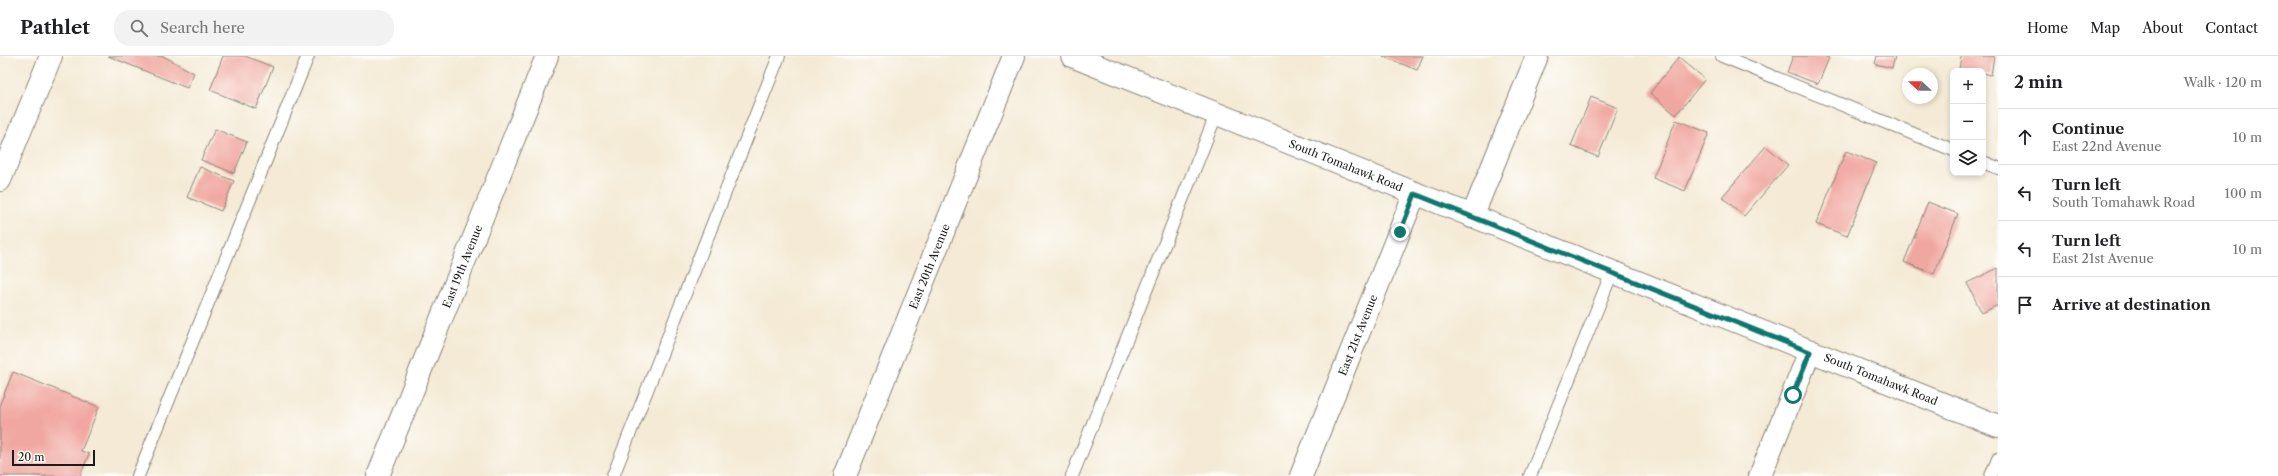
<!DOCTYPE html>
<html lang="en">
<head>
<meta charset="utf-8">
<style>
	body { margin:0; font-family:"Libre Caslon Text",serif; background:#f2f2f2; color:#202124 }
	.controls { position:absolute; right:12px; top:12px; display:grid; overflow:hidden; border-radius:8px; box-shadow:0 2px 6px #0003 }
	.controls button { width:36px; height:36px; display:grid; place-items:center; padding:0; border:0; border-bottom:1px solid #e0e0e0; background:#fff; color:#202124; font:20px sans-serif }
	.compass { position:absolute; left:1902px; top:12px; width:36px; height:36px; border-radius:50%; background:#fff; box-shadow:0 2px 6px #0003; rotate:292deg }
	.scale { position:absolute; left:12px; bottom:10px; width:83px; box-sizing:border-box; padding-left:4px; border:2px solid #1c1c1c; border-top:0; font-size:11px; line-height:14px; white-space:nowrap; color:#1c1c1c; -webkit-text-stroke:3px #fdfcf7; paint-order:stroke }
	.stop { position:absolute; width:12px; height:12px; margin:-9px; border:3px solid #0f766e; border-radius:50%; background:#fff }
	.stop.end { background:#0f766e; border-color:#fff; box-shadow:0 1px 4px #0008 }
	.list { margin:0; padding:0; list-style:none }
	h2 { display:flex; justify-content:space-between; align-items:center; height:52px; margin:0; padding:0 16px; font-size:17px }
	h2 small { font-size:13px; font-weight:400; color:#757577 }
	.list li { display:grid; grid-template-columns:26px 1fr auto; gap:12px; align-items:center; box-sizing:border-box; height:56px; padding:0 16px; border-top:1px solid #e0e0e0 }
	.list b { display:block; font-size:15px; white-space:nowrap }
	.list p { margin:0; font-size:13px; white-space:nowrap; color:#757577 }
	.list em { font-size:13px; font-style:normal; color:#757577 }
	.icon { flex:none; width:22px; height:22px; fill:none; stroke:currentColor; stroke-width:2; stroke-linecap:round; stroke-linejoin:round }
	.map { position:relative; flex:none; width:1998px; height:420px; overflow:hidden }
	header { display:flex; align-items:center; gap:24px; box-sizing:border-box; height:56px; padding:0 20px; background:#fff; border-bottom:1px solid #e0e0e0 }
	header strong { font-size:19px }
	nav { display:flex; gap:22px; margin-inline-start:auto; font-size:14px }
	.search { width:280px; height:36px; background:#f2f2f2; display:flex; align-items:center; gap:10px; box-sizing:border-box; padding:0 14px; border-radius:16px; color:#757577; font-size:15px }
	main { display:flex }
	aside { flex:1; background:#fff }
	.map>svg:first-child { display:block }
	.building { fill:#f1a7a1 }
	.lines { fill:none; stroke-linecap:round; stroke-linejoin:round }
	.service-casing { stroke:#888378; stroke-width:14 }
	.minor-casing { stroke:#888378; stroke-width:24 }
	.secondary-casing { stroke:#888378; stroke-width:24 }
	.service { stroke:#fff; stroke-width:12 }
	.minor { stroke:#fff; stroke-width:22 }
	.secondary { stroke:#fff; stroke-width:22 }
	.route { stroke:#0f766e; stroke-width:5 }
	.labels { text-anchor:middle; stroke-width:3.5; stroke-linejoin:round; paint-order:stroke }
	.street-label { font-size:11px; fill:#1c1c1c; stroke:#fdfcf7 }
</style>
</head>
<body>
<header>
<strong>Pathlet</strong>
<div class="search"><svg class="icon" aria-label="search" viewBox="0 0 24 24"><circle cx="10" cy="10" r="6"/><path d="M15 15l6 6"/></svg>Search here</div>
<nav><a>Home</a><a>Map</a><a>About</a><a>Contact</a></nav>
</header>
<main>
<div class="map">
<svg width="1998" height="420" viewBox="0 0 1998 420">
	<rect width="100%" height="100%" fill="#fdfcf7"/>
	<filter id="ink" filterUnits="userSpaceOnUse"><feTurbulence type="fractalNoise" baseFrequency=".025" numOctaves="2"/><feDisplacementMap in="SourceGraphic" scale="8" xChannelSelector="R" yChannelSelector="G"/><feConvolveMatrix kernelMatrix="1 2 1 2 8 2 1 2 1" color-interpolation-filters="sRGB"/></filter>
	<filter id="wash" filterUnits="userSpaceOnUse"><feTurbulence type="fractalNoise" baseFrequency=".012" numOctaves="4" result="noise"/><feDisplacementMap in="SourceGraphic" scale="16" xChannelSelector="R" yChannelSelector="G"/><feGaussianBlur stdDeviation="0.9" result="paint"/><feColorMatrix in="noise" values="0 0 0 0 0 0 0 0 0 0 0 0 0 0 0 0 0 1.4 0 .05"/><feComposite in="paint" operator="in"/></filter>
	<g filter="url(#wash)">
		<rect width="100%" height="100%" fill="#f4ead5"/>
		<g id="blocks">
			<g class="building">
				<path d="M 108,0 L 163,0 L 194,17 L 187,32 Z"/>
				<path d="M 223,0 L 245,0 L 273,11 L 256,53 L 210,34 Z"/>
				<path d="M 1382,0 L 1423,0 L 1417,14 Z"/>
				<path d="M 1793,0 L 1823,0 L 1829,2 L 1818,28 L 1787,16 Z"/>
				<path d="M 1877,0 L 1895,0 L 1892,12 L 1875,8 Z"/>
				<path d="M 1961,0 L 1994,0 L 1991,19 L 1983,17 L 1983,15 L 1959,14 Z"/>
				<path d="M 1679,1 L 1705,23 L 1676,59 L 1650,37 Z"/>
				<path d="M 1591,41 L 1618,52 L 1598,101 L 1571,90 Z"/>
				<path d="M 1676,64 L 1709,77 L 1685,135 L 1653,122 Z"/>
				<path d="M 215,73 L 247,86 L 234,117 L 201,104 Z"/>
				<path d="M 1766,90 L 1788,109 L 1744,160 L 1722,141 Z"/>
				<path d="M 1846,95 L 1876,107 L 1847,180 L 1816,168 Z"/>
				<path d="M 200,111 L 234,125 L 221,155 L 187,141 Z"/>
				<path d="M 1928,146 L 1958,158 L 1934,218 L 1904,206 Z"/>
				<path d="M 1998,212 L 1998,249 L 1982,257 L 1967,227 Z"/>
				<path d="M 13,316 L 99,351 L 81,395 L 89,398 L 80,420 L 0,420 L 0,348 Z"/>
			</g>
		</g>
	</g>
	<g filter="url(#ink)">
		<use href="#blocks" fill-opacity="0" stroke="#888378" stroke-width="1"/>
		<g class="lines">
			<defs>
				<g id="service">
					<path d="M 1722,0 L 1953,94"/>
					<path d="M 1983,106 L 1998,112"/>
					<path d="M 138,420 L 308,0"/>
					<path d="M 613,420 L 779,0"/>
					<path d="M 1072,420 L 1216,59"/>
					<path d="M 1530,420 L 1612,216"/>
					<path d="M 1991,420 L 1998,403"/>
				</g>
				<g id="minor">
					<path d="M 0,124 L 51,0"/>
					<path d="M 1472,161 L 1537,0"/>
					<path id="s1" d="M 378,420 L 547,0"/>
					<path id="s2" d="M 845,420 L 1014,0"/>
					<path id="s3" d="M 1301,420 L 1415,137"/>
					<path d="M 1760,420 L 1810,295"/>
				</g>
				<g id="secondary">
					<path id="s4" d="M 1072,0 L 1998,370"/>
				</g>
			</defs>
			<use href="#service" class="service-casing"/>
			<use href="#minor" class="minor-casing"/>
			<use href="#secondary" class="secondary-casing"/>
			<use href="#service" class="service"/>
			<use href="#minor" class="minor"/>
			<use href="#secondary" class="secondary"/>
		</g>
	</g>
	<g class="lines" filter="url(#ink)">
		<path class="route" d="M 1400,176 L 1415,138 L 1810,296 L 1793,339"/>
	</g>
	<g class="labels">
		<g class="street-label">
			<text dy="4" stroke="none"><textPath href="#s4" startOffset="295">South Tomahawk Road</textPath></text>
			<text dy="4" stroke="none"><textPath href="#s1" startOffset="226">East 19th Avenue</textPath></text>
			<text dy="4" stroke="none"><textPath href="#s2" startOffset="226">East 20th Avenue</textPath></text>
			<text dy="4" stroke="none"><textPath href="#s3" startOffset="152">East 21st Avenue</textPath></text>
			<text dy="4" stroke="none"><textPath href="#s4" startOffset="871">South Tomahawk Road</textPath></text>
		</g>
	</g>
</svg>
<div class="controls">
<button>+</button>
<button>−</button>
<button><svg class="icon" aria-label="layers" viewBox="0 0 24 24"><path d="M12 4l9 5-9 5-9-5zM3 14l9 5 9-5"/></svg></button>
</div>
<svg class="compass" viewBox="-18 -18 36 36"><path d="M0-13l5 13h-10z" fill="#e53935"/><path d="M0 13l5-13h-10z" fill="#757577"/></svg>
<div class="scale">20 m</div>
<div class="stop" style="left:1793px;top:339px"></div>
<div class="stop end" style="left:1400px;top:176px"></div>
</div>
<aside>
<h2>2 min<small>Walk · 120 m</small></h2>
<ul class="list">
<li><svg class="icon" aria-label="ahead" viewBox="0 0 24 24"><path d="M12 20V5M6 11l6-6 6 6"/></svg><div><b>Continue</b><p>East 22nd Avenue</p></div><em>10 m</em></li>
<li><svg class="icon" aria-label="left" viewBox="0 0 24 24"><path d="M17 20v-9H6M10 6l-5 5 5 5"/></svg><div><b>Turn left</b><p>South Tomahawk Road</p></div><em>100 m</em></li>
<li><svg class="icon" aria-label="left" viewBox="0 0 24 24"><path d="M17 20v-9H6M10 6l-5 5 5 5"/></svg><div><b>Turn left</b><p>East 21st Avenue</p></div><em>10 m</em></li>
<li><svg class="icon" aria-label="arrive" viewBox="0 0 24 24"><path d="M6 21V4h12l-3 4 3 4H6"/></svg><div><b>Arrive at destination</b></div></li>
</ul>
</aside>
</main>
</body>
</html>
